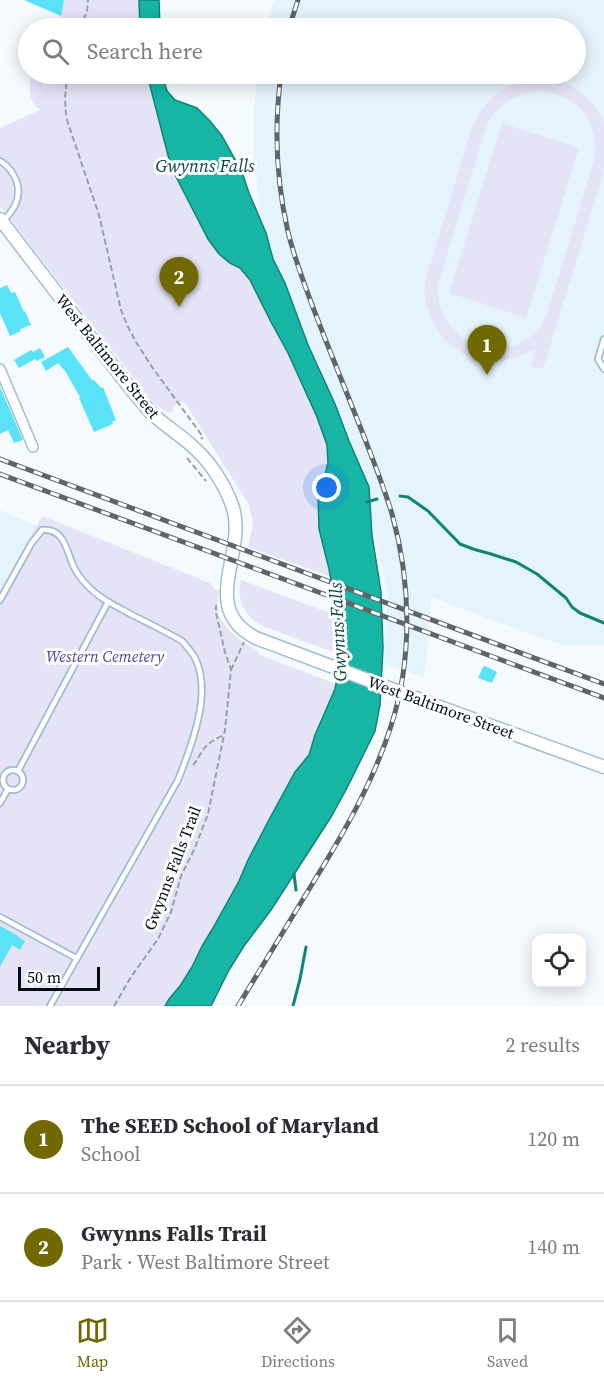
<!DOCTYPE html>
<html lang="en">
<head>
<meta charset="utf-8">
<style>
	body { margin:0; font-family:"Source Serif 4",serif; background:#f2f2f3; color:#2b2b33 }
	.controls { position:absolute; right:18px; bottom:18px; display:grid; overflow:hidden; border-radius:12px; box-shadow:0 3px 15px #0003 }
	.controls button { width:54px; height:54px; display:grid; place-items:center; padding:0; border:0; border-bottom:2px solid #e1e1e2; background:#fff; color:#2b2b33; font:30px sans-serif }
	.scale { position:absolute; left:18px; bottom:15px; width:82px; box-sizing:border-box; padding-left:6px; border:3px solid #040d13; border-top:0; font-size:16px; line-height:21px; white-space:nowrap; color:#040d13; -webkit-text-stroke:4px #fff; paint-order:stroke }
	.you { position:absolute; left:327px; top:488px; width:21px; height:21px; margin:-15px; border:4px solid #fff; border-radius:50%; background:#1a73e8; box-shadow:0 0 0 9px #1a73e833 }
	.badge { display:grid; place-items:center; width:39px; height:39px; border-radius:50%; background:#706800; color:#fff; font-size:20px; font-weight:700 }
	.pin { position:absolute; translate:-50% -50px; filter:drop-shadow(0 2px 3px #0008) }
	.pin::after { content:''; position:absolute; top:32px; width:21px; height:18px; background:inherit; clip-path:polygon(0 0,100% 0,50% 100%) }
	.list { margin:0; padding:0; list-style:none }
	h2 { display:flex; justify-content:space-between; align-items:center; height:78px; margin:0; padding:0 24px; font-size:26px }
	h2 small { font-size:20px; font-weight:400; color:#7c7c81 }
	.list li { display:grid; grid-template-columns:39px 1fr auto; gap:18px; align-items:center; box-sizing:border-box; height:108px; padding:0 24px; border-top:2px solid #e1e1e2 }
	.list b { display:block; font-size:22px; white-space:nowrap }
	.list p { margin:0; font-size:20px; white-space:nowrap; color:#7c7c81 }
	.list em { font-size:20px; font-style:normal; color:#7c7c81 }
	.icon { flex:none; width:33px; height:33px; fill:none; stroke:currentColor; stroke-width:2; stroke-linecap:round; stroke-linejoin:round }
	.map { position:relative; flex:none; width:604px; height:1006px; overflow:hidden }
	.search { position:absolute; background:#fff; box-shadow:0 3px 15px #0003; left:18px; right:18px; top:18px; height:66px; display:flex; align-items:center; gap:15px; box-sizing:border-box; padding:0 21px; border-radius:33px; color:#7c7c81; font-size:22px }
	.sheet { height:294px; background:#fff }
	nav { display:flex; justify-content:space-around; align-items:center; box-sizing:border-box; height:84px; border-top:2px solid #e1e1e2; background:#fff; font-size:16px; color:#7c7c81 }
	nav a { display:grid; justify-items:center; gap:3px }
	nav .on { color:#706800 }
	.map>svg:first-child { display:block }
	.built { fill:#e4f3fc }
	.green { fill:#e5e4f6; fill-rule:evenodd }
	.water { fill:#16b5a4; stroke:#118378; stroke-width:1.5 }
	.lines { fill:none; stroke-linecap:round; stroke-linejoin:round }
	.stream { stroke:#118378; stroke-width:3 }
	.building { fill:#5ae3f8 }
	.service-casing { stroke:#a1bdcf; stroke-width:8 }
	.minor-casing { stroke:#a1bdcf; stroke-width:12 }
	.secondary-casing { stroke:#a1bdcf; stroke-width:15 }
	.path { stroke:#9aa0a5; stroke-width:2; stroke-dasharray:6 3; stroke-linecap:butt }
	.service { stroke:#fff; stroke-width:4.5 }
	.minor { stroke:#fff; stroke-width:9 }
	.secondary { stroke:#fff; stroke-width:12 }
	.rail-casing { stroke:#5d656a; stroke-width:5 }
	.rail { stroke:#fff; stroke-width:3; stroke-dasharray:9; stroke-linecap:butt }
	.secondary-bridge-casing { stroke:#a1bdcf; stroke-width:15; stroke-linecap:butt }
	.secondary-bridge { stroke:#fff; stroke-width:12 }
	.labels { text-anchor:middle; stroke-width:6; stroke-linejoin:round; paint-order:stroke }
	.street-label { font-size:16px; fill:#040d13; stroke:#fff }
	.park-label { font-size:16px; font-style:italic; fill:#5742a4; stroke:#fff }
	.water-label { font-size:18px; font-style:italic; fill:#0a4841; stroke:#fff }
</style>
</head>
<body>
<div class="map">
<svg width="604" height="1006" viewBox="0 0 604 1006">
	<rect width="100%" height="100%" fill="#f5fafe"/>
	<g class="built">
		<path d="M 274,0 L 604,0 L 604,645 L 562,645 L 497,622 L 431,597 L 429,639 L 424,677 L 384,663 L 388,595 L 367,497 L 268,252 L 259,204 L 254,155 L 254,106 L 258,74 L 576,74 L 576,28 L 266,28 Z"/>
		<path d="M 0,510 L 37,526 L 0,590 Z"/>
	</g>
	<g class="green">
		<path d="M 63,0 L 149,0 L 150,28 L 52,28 L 61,17 Z"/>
		<path d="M 31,74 L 155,74 L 264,276 L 327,412 L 351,584 L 248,547 L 253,523 L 249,505 L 184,401 L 173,406 L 173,411 L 169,413 L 154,404 L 0,206 L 0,128 L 40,110 C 27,97 29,91 31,74 Z"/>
		<path d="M 538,78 L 554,80 L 568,84 L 583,94 L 595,106 L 604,122 L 604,171 L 543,369 L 531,366 L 536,348 C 521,356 505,363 487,361 C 458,358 436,336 428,309 C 426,305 425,300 425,296 C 424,291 425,286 425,282 L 471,130 C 484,98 504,83 538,78 ZM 538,91 C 578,95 600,119 594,161 L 547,314 C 544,319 542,325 538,330 C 498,371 434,340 438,284 L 487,124 C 501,103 513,94 538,91 Z"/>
		<path d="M 502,123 L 579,148 L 526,318 L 449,293 Z"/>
		<path d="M 42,516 L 210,583 L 214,589 L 218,590 C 218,597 217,608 219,615 C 226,632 243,642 258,651 L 260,655 L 362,694 L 190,1006 L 0,1006 L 0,590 Z"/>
		<path d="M 241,580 L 370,628 L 364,663 L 267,628 C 246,618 236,604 241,580 Z"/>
	</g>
	<g class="water">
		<path d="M 139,0 L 159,0 L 160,28 L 140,28 Z"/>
		<path d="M 147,74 L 162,74 L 167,91 L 175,100 L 197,108 L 210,121 L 222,136 L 242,172 L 249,193 L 266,233 L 273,259 L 285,283 L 308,345 L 335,404 L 349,441 L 369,487 L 372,535 L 381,592 L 383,648 L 380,705 L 375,731 L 347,788 L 331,817 L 271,910 L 244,946 L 229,970 L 211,1006 L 165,1006 L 169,999 L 180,986 L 192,967 L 202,946 L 213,928 L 239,881 L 248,860 L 271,816 L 295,772 L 309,755 L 315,735 L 335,689 L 343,648 L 329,569 L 319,529 L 318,496 L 322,486 L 328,463 L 327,445 L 317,417 L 288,353 L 271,322 L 250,280 L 240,268 L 230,263 L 219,254 L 208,239 L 171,167 Z"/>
	</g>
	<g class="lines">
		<g class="stream">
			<path d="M 400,496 L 408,497 L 428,511 L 460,544 L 473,549 L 491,554 L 516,562 L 537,574 L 566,598 L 572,607 L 580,613 L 604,623"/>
			<path d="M 367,502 L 377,499"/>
			<path d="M 294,874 L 296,890"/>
			<path d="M 293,1006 L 300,979 L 306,947"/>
		</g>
	</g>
	<g class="building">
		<path d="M 24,0 L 64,0 L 61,16 Z"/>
		<path d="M 7,285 L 11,293 L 15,292 L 24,312 L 25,311 L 31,325 L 20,329 L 21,331 L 10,336 L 0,313 L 0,288 Z"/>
		<path d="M 68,347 L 92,380 L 94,380 L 101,388 L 103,387 L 116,420 L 112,422 L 113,424 L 94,432 L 79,398 L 80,397 L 65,371 L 58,363 L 46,371 L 41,362 Z"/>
		<path d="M 40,348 L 45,357 L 37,361 L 35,359 L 19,368 L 14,360 L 31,350 L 33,352 Z"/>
		<path d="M 0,387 L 23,440 L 14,443 L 8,430 L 0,434 Z"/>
		<path d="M 485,666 L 497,672 L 492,683 L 478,678 L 483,667 Z"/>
		<path d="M 0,926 L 17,935 L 17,936 L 25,941 L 20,950 L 12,945 L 0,967 Z"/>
	</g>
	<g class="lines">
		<defs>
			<g id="service">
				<path d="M 0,161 C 6,164 7,166 11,171 C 24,189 19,205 4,220"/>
				<path d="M 604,339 L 598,359 L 604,369"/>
				<path d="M 0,600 L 31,544 L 42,530 C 64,528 66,549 73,565 C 76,572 80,578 86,584 C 98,598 116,606 132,615 C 149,623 166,632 182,641 C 187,647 193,653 196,660 C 212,695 191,747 178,780 L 50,1006"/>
				<circle cx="13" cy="780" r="10"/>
				<path d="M 18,771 L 108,602"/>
				<path d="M 0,803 L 8,789"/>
				<path d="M 0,917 L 76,958"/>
			</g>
			<path id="minor" d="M 0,369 L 33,447"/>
			<g id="secondary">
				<path d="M 0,219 C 31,259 61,299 92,339 C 110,362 127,385 146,407 C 158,422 177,432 191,445 C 209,460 224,483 232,505 C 249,551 197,608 256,638"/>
				<path d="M 437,706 L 604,767"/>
			</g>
		</defs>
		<use href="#service" class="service-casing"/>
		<use href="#minor" class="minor-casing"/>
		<use href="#secondary" class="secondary-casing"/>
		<g class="path">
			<path d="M 80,28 L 87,11 L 88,0"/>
			<path d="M 68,74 C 65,90 64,104 67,120 L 99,215 L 121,310 L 128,327 L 136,342 L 152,367 L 203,437 L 201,439"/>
			<path d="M 187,458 L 206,481"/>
			<path d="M 231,670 L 244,642"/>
			<path d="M 193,765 C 197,761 198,757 201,753 C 207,743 215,739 224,735"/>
			<path d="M 114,1006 L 131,977 L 158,939 L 171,912 L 181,876 L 194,850 L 208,814 L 225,730 L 231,670 L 225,652 L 216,613 L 216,605"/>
		</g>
		<use href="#service" class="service"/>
		<use href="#minor" class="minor"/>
		<use href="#secondary" class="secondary"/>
		<defs>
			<g id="rail">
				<path d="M 289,28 L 298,0"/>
				<path d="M 0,459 L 604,684"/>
				<path d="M 0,474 L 604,698"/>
				<path d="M 238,1006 C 262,966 287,926 311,886 C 342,836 373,783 391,726 C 413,658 411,582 392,514 C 384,487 373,460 363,434 C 350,401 337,369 324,336 C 311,302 297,268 288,232 C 276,180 274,127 281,74"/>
			</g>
		</defs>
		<use href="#rail" class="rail-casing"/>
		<use href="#rail" class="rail"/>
		<defs>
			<path id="secondary-bridge" d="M 256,638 L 437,706"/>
		</defs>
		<use href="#secondary-bridge" class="secondary-bridge-casing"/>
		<use href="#secondary-bridge" class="secondary-bridge"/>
	</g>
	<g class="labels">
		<g class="street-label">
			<text transform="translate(108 356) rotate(51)" y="6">West Baltimore Street</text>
			<text transform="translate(441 707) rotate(20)" y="6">West Baltimore Street</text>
			<text transform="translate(172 868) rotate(-69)" y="6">Gwynns Falls Trail</text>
		</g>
		<g class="park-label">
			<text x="105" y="662">Western Cemetery</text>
		</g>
		<g class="water-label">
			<text x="205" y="172">Gwynns Falls</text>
			<text transform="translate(338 632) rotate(-93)" y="6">Gwynns Falls</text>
		</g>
	</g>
</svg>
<div class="controls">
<button><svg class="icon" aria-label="locate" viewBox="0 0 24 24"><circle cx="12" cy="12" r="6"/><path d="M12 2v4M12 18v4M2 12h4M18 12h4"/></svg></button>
</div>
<div class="scale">50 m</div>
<div class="you"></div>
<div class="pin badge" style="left:487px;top:375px">1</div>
<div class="pin badge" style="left:179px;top:307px">2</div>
<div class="search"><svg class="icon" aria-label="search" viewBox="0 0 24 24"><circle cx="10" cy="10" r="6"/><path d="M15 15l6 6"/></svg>Search here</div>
</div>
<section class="sheet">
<h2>Nearby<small>2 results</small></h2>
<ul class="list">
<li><span class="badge">1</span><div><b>The SEED School of Maryland</b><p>School</p></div><em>120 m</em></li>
<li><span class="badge">2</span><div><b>Gwynns Falls Trail</b><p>Park · West Baltimore Street</p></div><em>140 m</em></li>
</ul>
</section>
<nav>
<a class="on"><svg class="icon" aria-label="map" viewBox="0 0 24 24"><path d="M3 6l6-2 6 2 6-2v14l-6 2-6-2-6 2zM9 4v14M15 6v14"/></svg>Map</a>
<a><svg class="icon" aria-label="directions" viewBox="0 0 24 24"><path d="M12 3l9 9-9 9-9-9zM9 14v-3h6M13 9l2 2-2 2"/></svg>Directions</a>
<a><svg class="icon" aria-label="saved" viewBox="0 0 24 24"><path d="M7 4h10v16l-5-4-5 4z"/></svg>Saved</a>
</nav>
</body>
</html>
